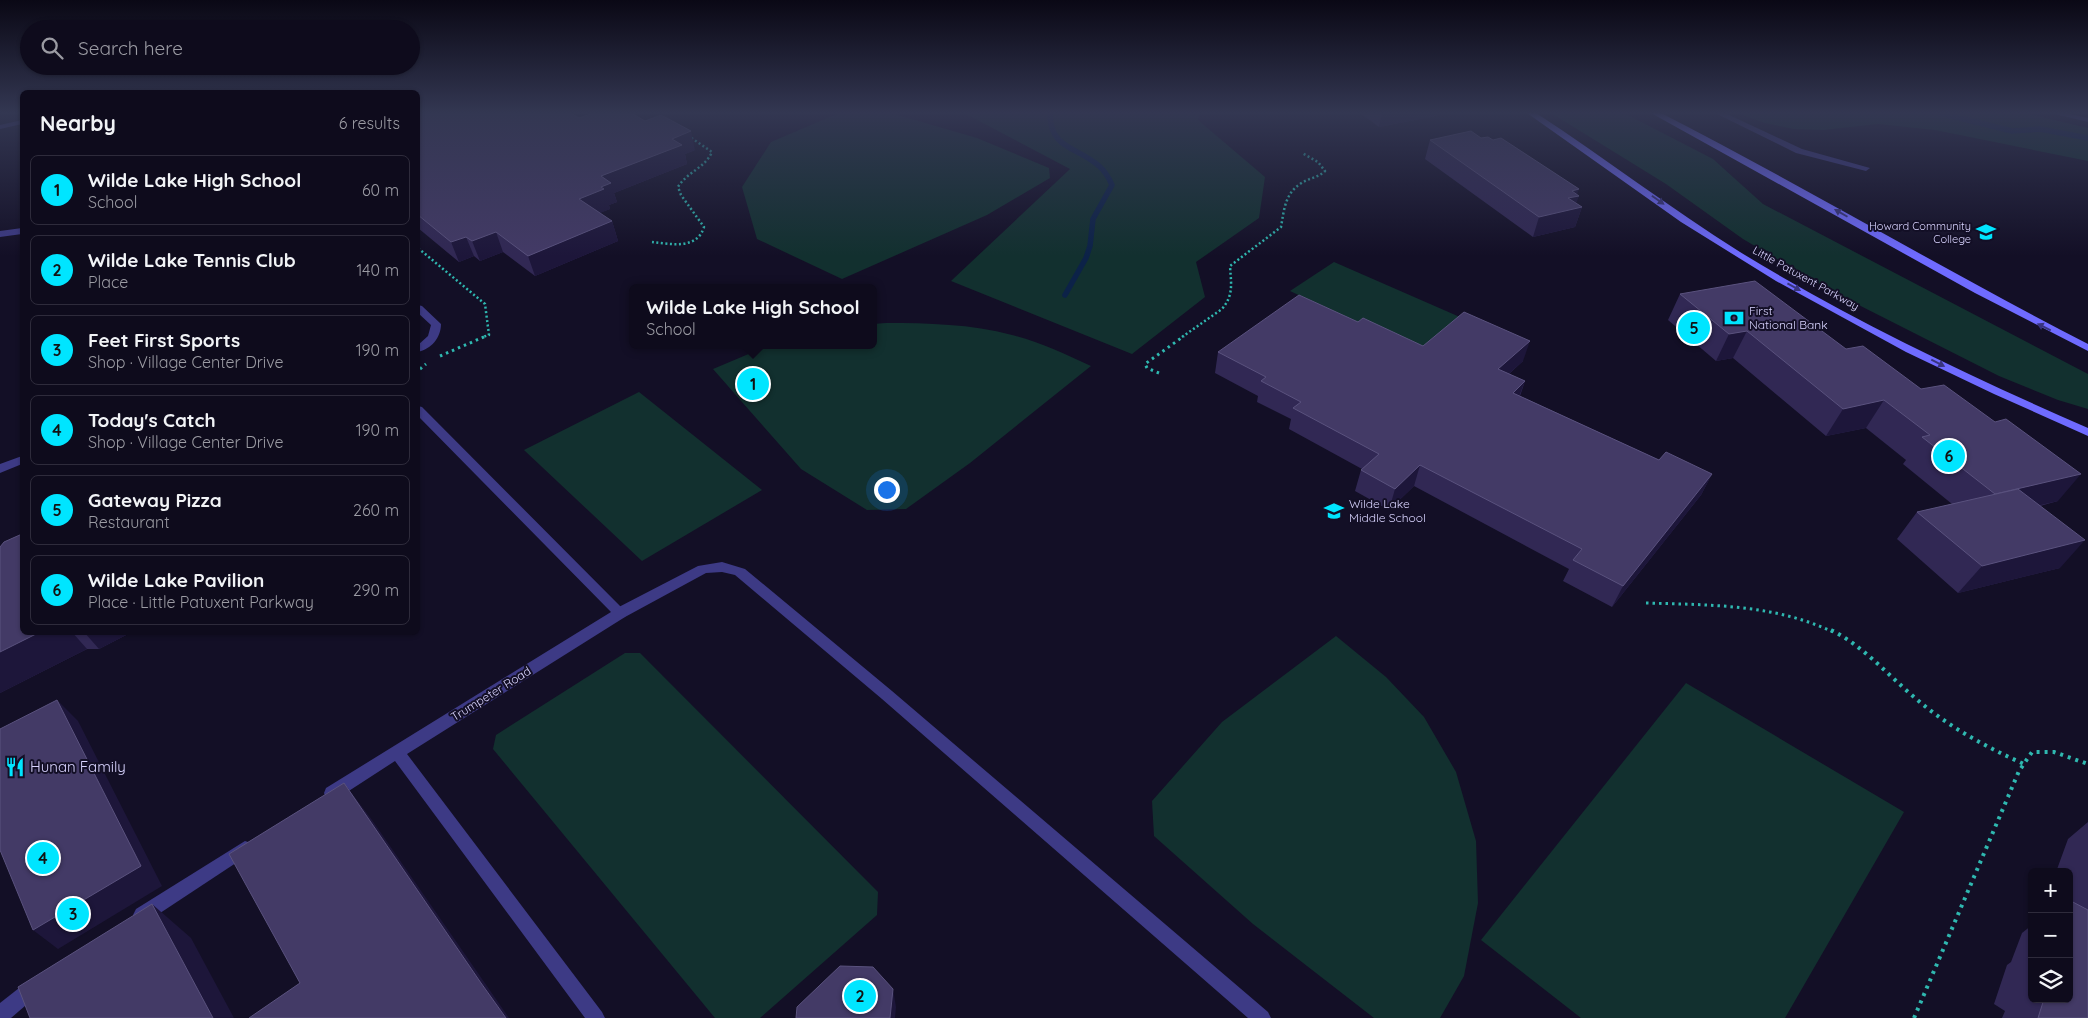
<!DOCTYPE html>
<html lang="en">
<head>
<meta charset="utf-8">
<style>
	body { margin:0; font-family:Quicksand,sans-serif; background:#171425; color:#f1f3f6 }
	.controls { position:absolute; right:15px; bottom:15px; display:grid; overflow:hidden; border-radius:8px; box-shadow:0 1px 4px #0004 }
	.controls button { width:45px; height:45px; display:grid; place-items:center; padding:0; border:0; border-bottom:1px solid #2e2b3b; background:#0e0b1c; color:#f1f3f6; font:25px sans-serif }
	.you { position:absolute; left:886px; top:489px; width:18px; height:18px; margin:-12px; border:4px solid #fff; border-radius:50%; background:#1a73e8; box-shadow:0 0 0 8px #1a73e833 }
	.badge { display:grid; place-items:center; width:32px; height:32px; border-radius:50%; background:#00e5ff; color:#111; font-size:16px; font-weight:700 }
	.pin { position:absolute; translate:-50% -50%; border:2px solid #fff; box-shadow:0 1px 5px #0006 }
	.popup { position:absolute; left:629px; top:284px; width:248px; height:65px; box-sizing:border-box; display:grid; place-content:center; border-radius:8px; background:#0e0b1c; filter:drop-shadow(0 1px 4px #0005); font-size:16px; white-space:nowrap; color:#9b9ba3 }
	.popup b { font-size:19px; color:#f1f3f6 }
	.popup::after { content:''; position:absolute; left:50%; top:100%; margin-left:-10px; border:10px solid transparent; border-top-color:#0e0b1c }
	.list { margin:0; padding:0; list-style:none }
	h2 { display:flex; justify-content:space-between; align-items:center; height:65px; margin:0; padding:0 20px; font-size:21px }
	h2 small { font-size:16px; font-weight:400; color:#9b9ba3 }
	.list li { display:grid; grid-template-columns:32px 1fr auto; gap:15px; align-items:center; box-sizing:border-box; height:70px; margin:0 10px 10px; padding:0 10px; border:1px solid #2e2b3b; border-radius:8px }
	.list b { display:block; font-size:19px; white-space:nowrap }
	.list p { margin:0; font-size:16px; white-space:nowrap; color:#9b9ba3 }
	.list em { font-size:16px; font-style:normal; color:#9b9ba3 }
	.icon { flex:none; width:28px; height:28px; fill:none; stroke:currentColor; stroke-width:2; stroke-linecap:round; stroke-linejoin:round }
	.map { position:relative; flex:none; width:2088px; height:1018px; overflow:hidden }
	.search { position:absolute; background:#0e0b1c; box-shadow:0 1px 4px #0004; left:20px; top:20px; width:400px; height:55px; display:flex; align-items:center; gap:12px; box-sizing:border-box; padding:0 18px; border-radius:28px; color:#9b9ba3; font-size:19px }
	.panel { position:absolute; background:#0e0b1c; box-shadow:0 1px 4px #0004; left:20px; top:90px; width:400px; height:545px; border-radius:8px }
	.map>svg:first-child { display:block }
	.green { fill:#12302f }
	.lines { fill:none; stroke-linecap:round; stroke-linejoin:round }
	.stream { stroke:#0c2248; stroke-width:5.5 }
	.path-far2 { stroke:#2fb8b0; stroke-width:2.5; stroke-dasharray:2 2.5; stroke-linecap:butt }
	.path-far1 { stroke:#2fb8b0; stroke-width:3; stroke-dasharray:2.5 4; stroke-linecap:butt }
	.path { stroke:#2fb8b0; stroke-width:4; stroke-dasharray:3 5; stroke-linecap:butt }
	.lane { fill:#3d3a85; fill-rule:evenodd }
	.street { fill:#3d3a85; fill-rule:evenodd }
	.secondary { fill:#6f6bff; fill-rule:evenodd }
	.wall { fill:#312854 }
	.shaded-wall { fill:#1d163a }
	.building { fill:#433a66; stroke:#5a527e }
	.oneway { fill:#38347d }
	.labels { text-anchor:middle; stroke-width:4; stroke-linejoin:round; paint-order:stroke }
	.far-poi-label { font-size:11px; fill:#d9d4ff; stroke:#130f26; text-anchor:end }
	.far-street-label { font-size:11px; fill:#d9d4ff; stroke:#130f26 }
	.poi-label { font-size:12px; fill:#d9d4ff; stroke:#130f26; text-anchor:start }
	.street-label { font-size:12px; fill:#d9d4ff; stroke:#130f26 }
	.near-poi-label { font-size:15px; fill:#d9d4ff; stroke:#130f26; text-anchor:start }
</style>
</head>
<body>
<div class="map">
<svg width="2088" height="1018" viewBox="0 0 2088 1018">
	<rect width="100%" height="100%" fill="#130f26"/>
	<g class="green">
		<path d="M 839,113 L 891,113 L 977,138 L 1049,168 L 1050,178 L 987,215 L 842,279 L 757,239 L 742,187 L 771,142 Z"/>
		<path d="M 964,113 L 1200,113 L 1198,120 L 1265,177 L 1259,218 L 1196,262 L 1205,297 L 1132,354 L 951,281 L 1070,169 Z"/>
		<path d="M 1551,113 L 1624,113 L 1713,159 L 1763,204 L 2088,374 L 2088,409 L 2058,400 L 1999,376 L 1835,293 L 1743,239 L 1666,184 Z"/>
		<path d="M 1737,113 L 2025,113 L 2088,128 L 2088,161 L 1935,130 L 1878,124 L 1823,130 L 1794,129 L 1765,123 Z"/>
		<path d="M 1334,262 L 1469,321 L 1428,356 L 1290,291 Z"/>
		<path d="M 886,323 C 928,323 971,324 1012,335 C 1039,342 1065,354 1091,366 L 970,463 L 906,509 L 867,510 L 801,469 L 713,369 L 770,345 L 873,345 L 873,324 Z"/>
		<path d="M 639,392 L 762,490 L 642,561 L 524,450 Z"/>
		<path d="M 1336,636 L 1386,677 L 1424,717 L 1456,772 L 1476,841 L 1478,903 L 1464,976 L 1440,1018 L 1374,1018 L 1253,924 L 1154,836 L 1152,801 L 1222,722 Z"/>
		<path d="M 625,653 L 640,653 L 878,892 L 877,915 L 760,1018 L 715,1018 L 493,749 L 496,735 Z"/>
		<path d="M 1686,683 L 1904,812 L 1785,1018 L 1581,1018 L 1481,940 Z"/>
	</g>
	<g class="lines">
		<g class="stream">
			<path d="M 1050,113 C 1050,150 1077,146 1099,166 C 1105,171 1109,178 1112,185 L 1093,219 L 1090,246 L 1086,258 L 1065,295"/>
			<path d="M 1940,113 L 2012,131 L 2040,129 L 2088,138"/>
		</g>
		<g class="path-far2">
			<path d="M 652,242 C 671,244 697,250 704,227 L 681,195 L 678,187 C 687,172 705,168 712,152 L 690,137"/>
			<path d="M 418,248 L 485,304 L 489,335 L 483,337"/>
			<path d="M 1182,337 L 1222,309 C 1234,295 1231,283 1230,266 L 1281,227 C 1284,210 1285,194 1300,184 C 1308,178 1318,178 1325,171 L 1318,162 L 1302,153"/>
		</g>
		<g class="path-far1">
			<path d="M 440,356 L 486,336"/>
			<path d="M 420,369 L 426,364"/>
			<path d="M 1159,373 L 1147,368 L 1145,364 L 1184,336"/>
			<path d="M 1646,603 C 1710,605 1774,604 1833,632"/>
		</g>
		<g class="path">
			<path d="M 1831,630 C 1863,646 1886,673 1914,697 C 1947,726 1984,746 2024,764"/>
			<path d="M 1914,1018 L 2019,771 L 2032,752 L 2054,752 L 2088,764"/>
		</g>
		<g class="lane">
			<path d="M 1715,113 L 1725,113 L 1802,149 L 1870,168 L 1866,171 L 1796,153 Z"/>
			<path d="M 2051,113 L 2066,113 L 2088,118 L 2088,122 Z"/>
			<path d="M 22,120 L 22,124 L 0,129 L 0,125 Z"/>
			<path d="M 418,305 L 422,306 L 441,324 C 441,338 431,349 418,352 L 418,345 L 428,336 L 431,325 L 418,313 Z"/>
			<path d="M 22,456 L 22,464 L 0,473 L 0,464 Z"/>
			<path d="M 722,562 L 745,569 L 892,691 L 1268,1012 L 1271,1018 L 1248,1018 L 882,699 L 735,575 L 722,572 L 706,573 L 625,617 L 620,618 L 615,617 L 613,613 L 615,609 L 698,566 Z"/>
		</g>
		<g class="street">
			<path d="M 22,228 L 22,234 L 0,237 L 0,231 Z"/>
			<path d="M 418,406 L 422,407 L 627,613 L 625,617 L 407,754 L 602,1012 L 605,1018 L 585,1018 L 395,761 L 338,798 L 332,800 L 326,798 L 324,793 L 326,788 L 611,612 L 418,416 Z"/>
			<path d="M 245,841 L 251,843 L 253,848 L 251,853 L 148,921 L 142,923 L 136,921 L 133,915 L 136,909 Z"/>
			<path d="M 34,978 L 40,981 L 43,987 L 40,993 L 11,1018 L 0,1018 L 0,1003 L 28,981 Z"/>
		</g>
		<g class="secondary">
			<path d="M 1527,113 L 1536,113 C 1605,158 1670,208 1740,252 C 1851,320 1969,376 2088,428 L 2088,436 L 1994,394 L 1906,352 L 1776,281 L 1681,222 Z"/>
			<path d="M 1651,113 L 1661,113 C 1805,187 1944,270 2088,344 L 2088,351 L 1975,293 Z"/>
		</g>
	</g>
	<g class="wall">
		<path d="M 418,113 L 579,118 L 695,150 L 685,154 L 687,164 L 614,193 L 617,202 L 609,205 L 610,209 L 599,213 L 612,221 L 618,241 L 535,276 L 503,252 L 480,261 L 474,256 L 459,262 L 418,228 Z"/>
		<path d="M 1360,113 L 1450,113 L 1379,127 Z"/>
		<path d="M 1481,138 L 1577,195 L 1576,203 L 1582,207 L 1575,227 L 1533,237 L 1425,159 L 1430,140 Z"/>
		<path d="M 1680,294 L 1846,349 L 2058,501 L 2040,506 L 2060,568 L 1958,593 L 1897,539 L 1917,512 L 1952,504 L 1903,464 L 1906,460 L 1866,428 L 1826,436 L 1733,358 L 1716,361 L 1668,320 Z"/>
		<path d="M 1358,322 L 1423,346 L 1523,361 L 1509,374 L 1525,381 L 1520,396 L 1659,460 L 1712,474 L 1701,495 L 1612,607 L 1563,581 L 1569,569 L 1414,486 L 1389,510 L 1355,491 L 1361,470 L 1362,469 L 1289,429 L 1291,419 L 1257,402 L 1258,396 L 1215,373 L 1218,352 Z"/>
		<path d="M 22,632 L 132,632 L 99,649 L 87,649 L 0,693 Z"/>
		<path d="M 2088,822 L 2088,1018 L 2002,1018 L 2005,1011 L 1994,1004 L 2007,965 L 2011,962 L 2022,933 L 2032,925 L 2032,999 L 2069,999 L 2069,872 L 2056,872 L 2068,839 Z"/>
	</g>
	<g class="shaded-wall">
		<path d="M 1382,113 L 1450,113 L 1379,127 Z"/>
		<path d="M 691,131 L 695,150 L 685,154 L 687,164 L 614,193 L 617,202 L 609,205 L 610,209 L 585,219 L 579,199 L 601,176 L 672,139 Z"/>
		<path d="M 1579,189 L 1576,197 L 1579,196 L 1574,209 L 1582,207 L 1575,227 L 1533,237 L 1539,217 L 1572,191 Z"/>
		<path d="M 612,221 L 618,241 L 535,276 L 528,256 Z"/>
		<path d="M 496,232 L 503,252 L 480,261 L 472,241 Z"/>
		<path d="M 466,237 L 474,256 L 459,262 L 451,242 Z"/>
		<path d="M 1747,331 L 1733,358 L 1716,361 L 1729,334 Z"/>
		<path d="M 1530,341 L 1523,361 L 1491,390 L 1498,369 Z"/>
		<path d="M 1525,381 L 1517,402 L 1513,393 Z"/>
		<path d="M 1884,400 L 1866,428 L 1826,436 L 1843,409 Z"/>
		<path d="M 1420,465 L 1414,486 L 1389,510 L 1395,489 Z"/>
		<path d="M 1712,474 L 1701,495 L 1612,607 L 1623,586 Z"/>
		<path d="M 2081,474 L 2058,501 L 1973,521 L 1995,494 Z"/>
		<path d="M 2085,540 L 2060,568 L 1958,593 L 1982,566 Z"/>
		<path d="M 40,632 L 72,632 L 87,649 L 0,693 L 0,652 Z"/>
		<path d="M 84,632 L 132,632 L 99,649 Z"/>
		<path d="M 57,700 L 78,721 L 162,886 L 58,949 L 33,930 Z"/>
		<path d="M 344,783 L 372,820 L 509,1018 L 506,1018 L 481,983 Z"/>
		<path d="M 152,904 L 191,938 L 234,1018 L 213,1018 Z"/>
		<path d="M 893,989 L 896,1007 L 895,1018 L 890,1018 Z"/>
	</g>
	<g class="building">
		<path d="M 418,113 L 571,113 L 579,118 L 593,113 L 631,113 L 645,121 L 661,115 L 691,131 L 672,139 L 682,145 L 601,176 L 611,183 L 601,187 L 604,189 L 579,199 L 612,221 L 528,256 L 496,232 L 472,241 L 466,237 L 451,242 L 418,215 Z"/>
		<path d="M 1471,131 L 1481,138 L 1488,137 L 1493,140 L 1501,138 L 1579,189 L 1572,191 L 1579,196 L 1568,198 L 1582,207 L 1539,217 L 1430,140 Z"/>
		<path d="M 1755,281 L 1846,349 L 1863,346 L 1921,389 L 1944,385 L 1995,422 L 2006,419 L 2081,474 L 1995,494 L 1922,437 L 1930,435 L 1884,400 L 1843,409 L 1747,331 L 1729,334 L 1680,294 Z"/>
		<path d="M 1299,295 L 1358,322 L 1363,318 L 1423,346 L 1464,312 L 1530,341 L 1498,369 L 1525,381 L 1513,393 L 1659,460 L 1666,452 L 1712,474 L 1623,586 L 1573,560 L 1582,549 L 1420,465 L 1395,489 L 1361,470 L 1379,454 L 1293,408 L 1301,402 L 1261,381 L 1266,377 L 1218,352 Z"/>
		<path d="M 2018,489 L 2085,540 L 1982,566 L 1917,512 Z"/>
		<path d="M 22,534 L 22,632 L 40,632 L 0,652 L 0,547 L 4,542 Z"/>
		<path d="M 57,700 L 141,866 L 33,930 L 0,850 L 0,729 Z"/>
		<path d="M 344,783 L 481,983 L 506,1018 L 249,1018 L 300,983 L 229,854 Z"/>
		<path d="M 2069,900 L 2088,910 L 2088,1018 L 2038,1018 L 2044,999 L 2069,999 Z"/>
		<path d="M 152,904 L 213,1018 L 30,1018 L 18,987 Z"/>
		<path d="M 840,966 L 873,967 L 893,989 L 890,1018 L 796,1018 L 797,1007 Z"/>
	</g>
	<defs><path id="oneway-solid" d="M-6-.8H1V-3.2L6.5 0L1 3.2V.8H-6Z" transform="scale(1.25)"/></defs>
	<g class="oneway">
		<use href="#oneway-solid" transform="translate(1658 200) rotate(35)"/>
		<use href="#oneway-solid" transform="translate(1841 213) rotate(-150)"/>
		<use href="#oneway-solid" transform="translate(1794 287) rotate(29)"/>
		<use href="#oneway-solid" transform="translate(2044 327) rotate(-154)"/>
		<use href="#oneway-solid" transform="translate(1938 363) rotate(27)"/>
	</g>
	<linearGradient id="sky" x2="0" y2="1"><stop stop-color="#0a0815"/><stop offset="0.44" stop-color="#333752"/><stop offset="1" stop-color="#333752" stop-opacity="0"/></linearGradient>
	<rect width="2088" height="256" fill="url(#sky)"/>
	<defs>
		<symbol id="university-bare" viewBox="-9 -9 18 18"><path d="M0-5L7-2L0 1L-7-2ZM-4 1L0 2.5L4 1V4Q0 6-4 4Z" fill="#00e5ff" stroke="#130f26" stroke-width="2.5" paint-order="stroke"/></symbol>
		<symbol id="bank-bare" viewBox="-9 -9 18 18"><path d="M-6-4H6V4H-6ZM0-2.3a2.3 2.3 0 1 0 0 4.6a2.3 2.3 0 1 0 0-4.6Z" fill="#00e5ff" stroke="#130f26" stroke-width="2.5" paint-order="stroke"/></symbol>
		<symbol id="school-bare" viewBox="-9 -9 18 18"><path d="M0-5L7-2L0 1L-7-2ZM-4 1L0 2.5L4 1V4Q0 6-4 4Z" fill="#00e5ff" stroke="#130f26" stroke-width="2.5" paint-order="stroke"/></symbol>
		<symbol id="restaurant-bare" viewBox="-9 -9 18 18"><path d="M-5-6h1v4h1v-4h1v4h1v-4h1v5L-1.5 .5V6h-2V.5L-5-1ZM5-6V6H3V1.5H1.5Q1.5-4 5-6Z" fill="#00e5ff" stroke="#130f26" stroke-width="2.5" paint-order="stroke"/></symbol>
	</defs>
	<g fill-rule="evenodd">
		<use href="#university-bare" x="1972" y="218" width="28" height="28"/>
		<use href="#bank-bare" x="1720" y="304" width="28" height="28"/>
		<use href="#school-bare" x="1320" y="497" width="28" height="28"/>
		<use href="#restaurant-bare" x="1" y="753" width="28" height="28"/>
	</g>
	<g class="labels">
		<g class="far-poi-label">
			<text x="1971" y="230">Howard Community<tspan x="1971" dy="13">College</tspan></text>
		</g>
		<g class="far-street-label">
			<text transform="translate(1806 278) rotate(29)" y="4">Little Patuxent Parkway</text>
		</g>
		<g class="poi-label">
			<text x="1749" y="315">First<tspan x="1749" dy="14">National Bank</tspan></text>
			<text x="1349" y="508">Wilde Lake<tspan x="1349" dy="14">Middle School</tspan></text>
		</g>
		<g class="street-label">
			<text transform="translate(491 694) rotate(-32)" y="4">Trumpeter Road</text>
		</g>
		<g class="near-poi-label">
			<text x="30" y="772">Hunan Family</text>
		</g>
	</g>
</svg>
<div class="controls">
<button>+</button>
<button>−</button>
<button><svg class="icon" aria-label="layers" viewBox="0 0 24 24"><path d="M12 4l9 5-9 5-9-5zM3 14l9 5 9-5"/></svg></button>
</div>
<div class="you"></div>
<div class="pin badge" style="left:753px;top:384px">1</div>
<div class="popup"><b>Wilde Lake High School</b>School</div>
<div class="pin badge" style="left:860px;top:996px">2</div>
<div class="pin badge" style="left:73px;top:914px">3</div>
<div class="pin badge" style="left:43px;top:858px">4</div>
<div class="pin badge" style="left:1694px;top:328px">5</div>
<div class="pin badge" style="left:1949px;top:456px">6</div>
<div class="search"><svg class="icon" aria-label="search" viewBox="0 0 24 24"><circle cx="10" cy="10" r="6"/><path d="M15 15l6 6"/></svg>Search here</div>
<section class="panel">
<h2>Nearby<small>6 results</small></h2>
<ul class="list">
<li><span class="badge">1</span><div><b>Wilde Lake High School</b><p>School</p></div><em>60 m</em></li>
<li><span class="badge">2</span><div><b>Wilde Lake Tennis Club</b><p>Place</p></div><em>140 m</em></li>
<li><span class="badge">3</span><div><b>Feet First Sports</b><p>Shop · Village Center Drive</p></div><em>190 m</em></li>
<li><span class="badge">4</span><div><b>Today's Catch</b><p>Shop · Village Center Drive</p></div><em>190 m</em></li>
<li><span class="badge">5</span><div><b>Gateway Pizza</b><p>Restaurant</p></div><em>260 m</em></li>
<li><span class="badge">6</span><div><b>Wilde Lake Pavilion</b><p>Place · Little Patuxent Parkway</p></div><em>290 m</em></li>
</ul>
</section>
</div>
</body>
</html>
